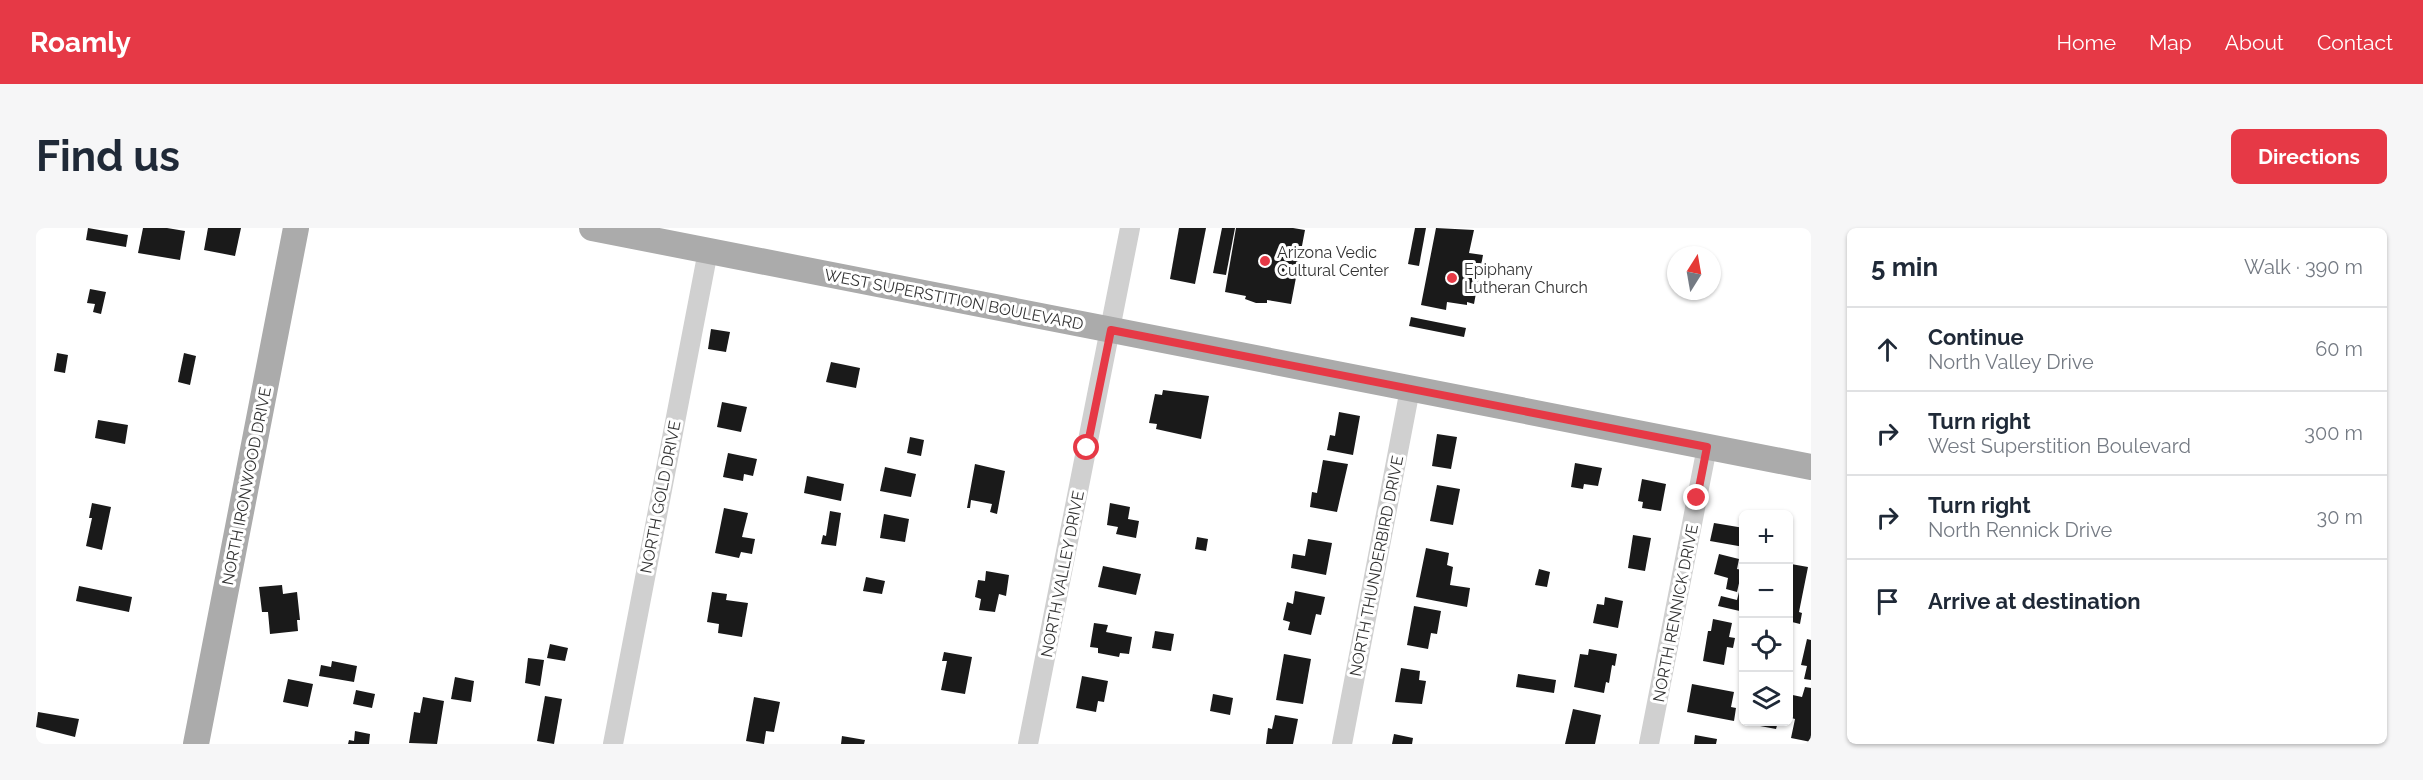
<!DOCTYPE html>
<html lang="en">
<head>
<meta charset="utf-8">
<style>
	body { margin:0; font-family:Raleway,sans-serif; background:#f6f6f7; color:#1f2937 }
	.controls { position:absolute; right:18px; bottom:18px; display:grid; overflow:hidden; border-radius:9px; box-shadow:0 2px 4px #0004 }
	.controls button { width:54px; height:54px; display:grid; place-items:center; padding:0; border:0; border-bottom:2px solid #e0e1e3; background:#fff; color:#1f2937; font:30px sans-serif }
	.compass { position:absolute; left:1631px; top:18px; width:54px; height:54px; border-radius:50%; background:#fff; box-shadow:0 2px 4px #0004; rotate:11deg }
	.stop { position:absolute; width:18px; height:18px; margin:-14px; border:4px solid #e63946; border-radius:50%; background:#fff }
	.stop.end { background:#e63946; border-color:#fff; box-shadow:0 2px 6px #0008 }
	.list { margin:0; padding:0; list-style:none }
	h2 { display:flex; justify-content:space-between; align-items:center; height:78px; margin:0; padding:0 24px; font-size:26px }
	h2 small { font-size:20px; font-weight:400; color:#747a83 }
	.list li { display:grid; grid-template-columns:39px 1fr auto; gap:18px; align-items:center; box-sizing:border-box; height:84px; padding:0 24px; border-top:2px solid #e0e1e3 }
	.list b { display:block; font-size:22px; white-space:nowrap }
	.list p { margin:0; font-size:20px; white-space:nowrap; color:#747a83 }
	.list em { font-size:20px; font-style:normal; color:#747a83 }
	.icon { flex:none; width:33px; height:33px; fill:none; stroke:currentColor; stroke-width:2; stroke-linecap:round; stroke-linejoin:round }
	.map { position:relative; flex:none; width:1775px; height:516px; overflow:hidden; border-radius:9px }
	header { display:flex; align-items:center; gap:36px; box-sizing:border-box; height:84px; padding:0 30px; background:#e63946; color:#fff }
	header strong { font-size:28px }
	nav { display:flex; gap:33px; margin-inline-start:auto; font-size:21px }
	.intro { display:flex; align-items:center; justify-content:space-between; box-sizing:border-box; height:144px; padding:0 36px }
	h1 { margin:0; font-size:42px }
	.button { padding:15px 27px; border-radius:9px; background:#e63946; color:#fff; font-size:21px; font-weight:700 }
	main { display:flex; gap:36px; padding:0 36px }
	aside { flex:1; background:#fff; border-radius:9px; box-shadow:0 2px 4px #0004 }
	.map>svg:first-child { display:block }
	.building { fill:#1a1a1a }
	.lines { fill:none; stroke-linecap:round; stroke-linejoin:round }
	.minor { stroke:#d0d0d0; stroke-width:20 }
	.major { stroke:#ababab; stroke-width:26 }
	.route { stroke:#e63946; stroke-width:8 }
	.poi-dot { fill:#e63946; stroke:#fff; stroke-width:2 }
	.labels { text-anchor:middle; stroke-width:6; stroke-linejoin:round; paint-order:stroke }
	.poi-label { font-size:16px; fill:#333; stroke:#fff; text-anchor:start }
	.street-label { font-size:16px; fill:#333; stroke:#fff }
</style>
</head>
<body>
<header>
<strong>Roamly</strong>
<nav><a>Home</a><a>Map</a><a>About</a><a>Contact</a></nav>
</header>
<div class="intro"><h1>Find us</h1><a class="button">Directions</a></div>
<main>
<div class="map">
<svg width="1775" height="516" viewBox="0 0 1775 516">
	<rect width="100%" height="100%" fill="#fff"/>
	<g class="building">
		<path d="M 52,0 L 92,7 L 90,19 L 50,12 Z"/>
		<path d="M 107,0 L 131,0 L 149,3 L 144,32 L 102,25 Z"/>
		<path d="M 172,0 L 205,0 L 199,28 L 168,22 Z"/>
		<path d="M 1143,0 L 1170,0 L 1159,56 L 1134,51 Z"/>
		<path d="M 1186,0 L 1199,0 L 1190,47 L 1177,45 Z"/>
		<path d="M 1200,0 L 1257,0 L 1269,2 L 1255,76 L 1231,72 L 1231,75 L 1220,75 L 1209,71 L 1210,68 L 1189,64 Z"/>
		<path d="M 1379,0 L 1390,0 L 1383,38 L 1372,36 Z"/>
		<path d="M 1400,0 L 1438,2 L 1433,25 L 1447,27 L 1438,76 L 1431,74 L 1431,77 L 1411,74 L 1410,82 L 1385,77 Z"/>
		<path d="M 54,61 L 70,64 L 65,86 L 57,84 L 59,76 L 51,75 Z"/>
		<path d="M 1375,89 L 1430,100 L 1428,109 L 1373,98 Z"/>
		<path d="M 675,101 L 694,104 L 690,124 L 672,121 Z"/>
		<path d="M 21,125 L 32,127 L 29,145 L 18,143 Z"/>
		<path d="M 148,125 L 160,128 L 154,157 L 142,154 Z"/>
		<path d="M 795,134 L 824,140 L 820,160 L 790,154 Z"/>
		<path d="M 1127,162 L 1173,168 L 1165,211 L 1120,201 L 1121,196 L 1113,195 L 1119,166 L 1126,167 Z"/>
		<path d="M 686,174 L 711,179 L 705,204 L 681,199 Z"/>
		<path d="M 1303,184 L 1324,188 L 1317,227 L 1291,222 L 1294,207 L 1299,208 Z"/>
		<path d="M 62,192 L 92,197 L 89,216 L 59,210 Z"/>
		<path d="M 1401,206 L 1421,209 L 1415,241 L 1396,238 Z"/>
		<path d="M 874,209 L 888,212 L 885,228 L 871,225 Z"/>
		<path d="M 692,225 L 721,231 L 717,248 L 708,246 L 707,253 L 687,249 Z"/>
		<path d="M 1287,232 L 1312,236 L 1301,284 L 1274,279 L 1276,264 L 1281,265 Z"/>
		<path d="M 1539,235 L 1566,240 L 1562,258 L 1548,256 L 1547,261 L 1535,259 Z"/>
		<path d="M 939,236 L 969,243 L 961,286 L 954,284 L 956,276 L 935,272 L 934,280 L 931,280 Z"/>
		<path d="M 849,239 L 880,246 L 875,269 L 844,263 Z"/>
		<path d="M 771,248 L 808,256 L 805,273 L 768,265 Z"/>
		<path d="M 1606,251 L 1630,256 L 1625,283 L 1606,280 L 1607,274 L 1602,273 Z"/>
		<path d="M 1401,257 L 1424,261 L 1417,297 L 1394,293 Z"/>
		<path d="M 56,275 L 75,279 L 66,322 L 50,318 L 56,290 L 53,290 Z"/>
		<path d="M 1074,275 L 1094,279 L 1092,291 L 1103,293 L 1100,310 L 1080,306 L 1082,299 L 1071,297 Z"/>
		<path d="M 688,280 L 712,285 L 706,309 L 719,311 L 716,326 L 705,324 L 703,330 L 679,325 Z"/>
		<path d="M 794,283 L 805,285 L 800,318 L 785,316 L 787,307 L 790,308 Z"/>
		<path d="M 848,286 L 873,291 L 869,314 L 844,310 Z"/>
		<path d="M 1678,295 L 1708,300 L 1708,319 L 1674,313 Z"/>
		<path d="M 1597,307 L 1615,310 L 1609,343 L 1592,340 Z"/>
		<path d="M 1161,309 L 1172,311 L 1170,323 L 1159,321 Z"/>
		<path d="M 1272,311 L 1296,315 L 1290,347 L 1255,340 L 1257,326 L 1269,328 Z"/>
		<path d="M 1390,320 L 1413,325 L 1411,337 L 1417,339 L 1414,357 L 1434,360 L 1431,379 L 1380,369 Z"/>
		<path d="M 1683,326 L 1703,331 L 1701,341 L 1706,342 L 1701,364 L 1690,361 L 1692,350 L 1678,346 Z"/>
		<path d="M 1755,336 L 1772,339 L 1763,384 L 1766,385 L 1764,396 L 1752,393 L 1752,350 Z"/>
		<path d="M 1067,338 L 1105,346 L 1100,367 L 1062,359 Z"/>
		<path d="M 1503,341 L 1514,344 L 1511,359 L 1499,357 Z"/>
		<path d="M 950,343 L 973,347 L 970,368 L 963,366 L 959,384 L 943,382 L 945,371 L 939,369 L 942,352 L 949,353 Z"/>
		<path d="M 830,349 L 849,353 L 846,366 L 827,363 Z"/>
		<path d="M 246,357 L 247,366 L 261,364 L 264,392 L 261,392 L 262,403 L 234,406 L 232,384 L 226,384 L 223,359 Z"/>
		<path d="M 43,358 L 96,369 L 93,384 L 40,373 Z"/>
		<path d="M 1259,363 L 1289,369 L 1285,387 L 1280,386 L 1275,407 L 1252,402 L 1254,394 L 1247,392 L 1251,374 L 1257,376 Z"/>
		<path d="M 676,364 L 691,366 L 690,372 L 712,375 L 706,409 L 682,405 L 683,396 L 671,394 Z"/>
		<path d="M 1703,364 L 1708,365 L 1708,384 L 1682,378 L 1685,368 L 1701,372 Z"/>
		<path d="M 1569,369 L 1587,373 L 1582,400 L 1557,395 L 1561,376 L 1568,377 Z"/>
		<path d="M 1378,378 L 1405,383 L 1401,406 L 1395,405 L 1392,421 L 1371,417 Z"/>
		<path d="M 1677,391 L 1696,395 L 1693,409 L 1699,410 L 1697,420 L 1691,419 L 1688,437 L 1667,433 L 1672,403 L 1675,403 Z"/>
		<path d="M 1058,395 L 1072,397 L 1070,404 L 1096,409 L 1093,426 L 1084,425 L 1083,429 L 1062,425 L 1062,420 L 1054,419 Z"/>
		<path d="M 1119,403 L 1138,406 L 1135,423 L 1116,420 Z"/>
		<path d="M 1771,411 L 1775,412 L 1775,452 L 1768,451 L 1771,438 L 1765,437 Z"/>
		<path d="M 514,416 L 532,420 L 529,433 L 511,430 Z"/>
		<path d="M 1553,421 L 1581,426 L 1579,438 L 1576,437 L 1573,455 L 1570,454 L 1568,465 L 1538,459 L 1544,426 L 1552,427 Z"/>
		<path d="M 908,424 L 936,429 L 929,466 L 905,462 L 911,433 L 906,433 Z"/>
		<path d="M 1248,426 L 1275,431 L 1267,476 L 1240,472 Z"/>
		<path d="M 492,430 L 508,432 L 504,458 L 489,455 Z"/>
		<path d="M 296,433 L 321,438 L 318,454 L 283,448 L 285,437 L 295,439 Z"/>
		<path d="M 1365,440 L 1384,443 L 1383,452 L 1390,453 L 1386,476 L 1359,474 Z"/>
		<path d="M 1482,446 L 1520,452 L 1518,465 L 1480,459 Z"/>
		<path d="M 1046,448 L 1072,453 L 1068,474 L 1062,473 L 1060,484 L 1040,480 Z"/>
		<path d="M 419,449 L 438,453 L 435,474 L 415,471 Z"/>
		<path d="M 252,451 L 277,456 L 272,479 L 247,474 Z"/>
		<path d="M 1656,456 L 1698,464 L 1695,479 L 1700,480 L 1698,493 L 1651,484 Z"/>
		<path d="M 1769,459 L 1775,460 L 1775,514 L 1755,510 L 1759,491 L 1752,489 L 1752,466 L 1766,469 Z"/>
		<path d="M 320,462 L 339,466 L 336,480 L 317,476 Z"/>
		<path d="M 1177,466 L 1197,470 L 1194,487 L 1174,483 Z"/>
		<path d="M 509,468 L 526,471 L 518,516 L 501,513 Z"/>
		<path d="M 387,469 L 408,473 L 401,516 L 373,515 L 378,484 L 384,485 Z"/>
		<path d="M 718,469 L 744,474 L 738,504 L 730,503 L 728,516 L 710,513 Z"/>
		<path d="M 1537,481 L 1565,487 L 1559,516 L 1529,516 Z"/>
		<path d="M 2,484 L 43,491 L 39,509 L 0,499 Z"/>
		<path d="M 1239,487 L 1262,491 L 1257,516 L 1230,516 L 1232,500 L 1236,501 Z"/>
		<path d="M 1725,494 L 1742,494 L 1740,501 L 1724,498 Z"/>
		<path d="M 319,503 L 334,506 L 333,516 L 312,516 L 313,512 L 318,513 Z"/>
		<path d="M 1358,506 L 1377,510 L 1376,516 L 1356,516 Z"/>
		<path d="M 1659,507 L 1681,511 L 1680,516 L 1658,516 Z"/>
		<path d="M 806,508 L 829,512 L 828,516 L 805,516 Z"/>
	</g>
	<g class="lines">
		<g class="minor">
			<path d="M 577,516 L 672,23"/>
			<path d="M 992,516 L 1094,0"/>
			<path d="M 1306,516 L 1374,161"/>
			<path d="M 1613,516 L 1671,219"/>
		</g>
		<g class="major">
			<path d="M 556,0 L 1775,239"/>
			<path d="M 160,516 L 260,0"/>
		</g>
	</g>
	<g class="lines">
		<path class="route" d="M 1051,220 L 1075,102 L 1671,219 L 1661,270"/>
	</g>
	<g class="poi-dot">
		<circle cx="1229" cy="33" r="6"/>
		<circle cx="1416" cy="50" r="6"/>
	</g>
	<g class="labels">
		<g class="poi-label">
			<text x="1241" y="30">Arizona Vedic<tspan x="1241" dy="18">Cultural Center</tspan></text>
			<text x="1428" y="47">Epiphany<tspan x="1428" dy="18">Lutheran Church</tspan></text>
		</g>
		<g class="street-label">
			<text transform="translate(918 71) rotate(11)" y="6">WEST SUPERSTITION BOULEVARD</text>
			<text transform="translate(210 258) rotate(-79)" y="6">NORTH IRONWOOD DRIVE</text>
			<text transform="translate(624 269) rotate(-79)" y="6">NORTH GOLD DRIVE</text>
			<text transform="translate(1340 338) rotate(-79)" y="6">NORTH THUNDERBIRD DRIVE</text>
			<text transform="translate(1026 346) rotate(-79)" y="6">NORTH VALLEY DRIVE</text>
			<text transform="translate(1639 385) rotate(-79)" y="6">NORTH RENNICK DRIVE</text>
		</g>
	</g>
</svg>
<div class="controls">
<button>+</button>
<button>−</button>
<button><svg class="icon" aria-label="locate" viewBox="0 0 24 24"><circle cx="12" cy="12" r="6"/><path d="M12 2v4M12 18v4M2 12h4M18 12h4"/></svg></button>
<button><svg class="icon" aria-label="layers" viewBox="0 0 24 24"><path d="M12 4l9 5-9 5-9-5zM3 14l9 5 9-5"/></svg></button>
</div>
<svg class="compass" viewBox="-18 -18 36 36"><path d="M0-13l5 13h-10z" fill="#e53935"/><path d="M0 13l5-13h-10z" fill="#747a83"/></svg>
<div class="stop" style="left:1051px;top:220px"></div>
<div class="stop end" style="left:1661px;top:270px"></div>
</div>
<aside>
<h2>5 min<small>Walk · 390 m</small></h2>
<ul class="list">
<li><svg class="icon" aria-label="ahead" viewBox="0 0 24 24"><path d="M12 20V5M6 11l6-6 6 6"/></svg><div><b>Continue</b><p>North Valley Drive</p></div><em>60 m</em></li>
<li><svg class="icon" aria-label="right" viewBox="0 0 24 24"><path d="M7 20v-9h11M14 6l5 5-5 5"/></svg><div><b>Turn right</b><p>West Superstition Boulevard</p></div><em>300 m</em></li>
<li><svg class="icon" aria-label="right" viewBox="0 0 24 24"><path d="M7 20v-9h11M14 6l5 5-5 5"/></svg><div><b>Turn right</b><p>North Rennick Drive</p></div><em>30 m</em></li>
<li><svg class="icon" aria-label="arrive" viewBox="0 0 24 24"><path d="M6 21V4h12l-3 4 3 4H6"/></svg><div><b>Arrive at destination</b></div></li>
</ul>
</aside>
</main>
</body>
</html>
